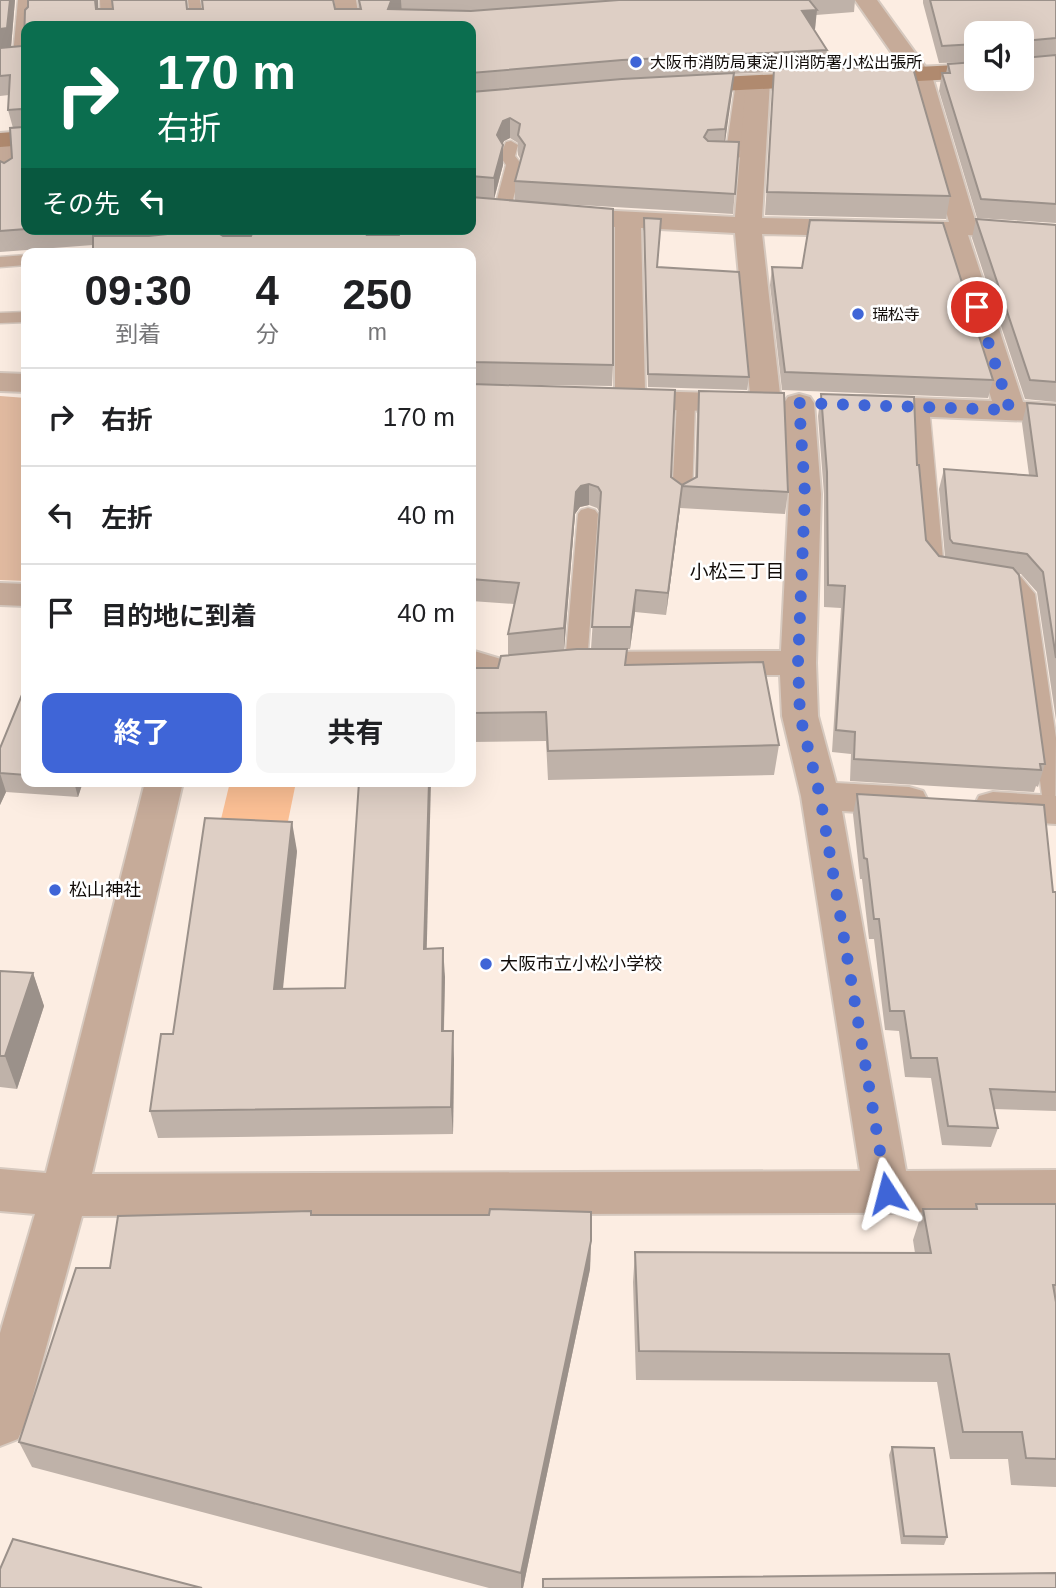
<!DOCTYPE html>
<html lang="ja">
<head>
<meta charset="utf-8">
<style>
	body { margin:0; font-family:Arial,"Noto Sans JP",sans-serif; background:#f6f6f6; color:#202124; height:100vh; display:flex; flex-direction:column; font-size:26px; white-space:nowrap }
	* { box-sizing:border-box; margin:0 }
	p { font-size:23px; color:#757577 }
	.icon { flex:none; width:38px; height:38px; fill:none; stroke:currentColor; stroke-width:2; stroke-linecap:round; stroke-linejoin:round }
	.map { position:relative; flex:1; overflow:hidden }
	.sheet { position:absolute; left:21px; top:248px; width:455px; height:539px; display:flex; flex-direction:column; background:#fff; border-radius:14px; box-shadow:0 7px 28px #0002 }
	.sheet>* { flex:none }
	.guide { position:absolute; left:21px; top:21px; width:455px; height:214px; border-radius:14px; box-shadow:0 7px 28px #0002; background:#0b6e4f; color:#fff; overflow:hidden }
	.fabs { position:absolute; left:964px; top:21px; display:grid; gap:14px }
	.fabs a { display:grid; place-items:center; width:70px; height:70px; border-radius:14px; background:#fff; box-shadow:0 7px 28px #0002; font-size:35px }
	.pin { position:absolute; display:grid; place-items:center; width:60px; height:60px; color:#fff; margin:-30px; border:4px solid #fff; border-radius:50%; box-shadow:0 2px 7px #0007 }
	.me { position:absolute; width:77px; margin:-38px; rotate:351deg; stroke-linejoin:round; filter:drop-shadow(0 0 5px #0008) }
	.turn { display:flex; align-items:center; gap:24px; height:147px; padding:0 21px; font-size:32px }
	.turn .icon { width:91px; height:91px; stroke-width:2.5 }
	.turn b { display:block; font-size:49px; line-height:60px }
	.then { display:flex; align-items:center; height:66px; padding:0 21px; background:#0003; gap:14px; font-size:26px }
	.eta { display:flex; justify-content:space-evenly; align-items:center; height:119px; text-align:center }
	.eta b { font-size:42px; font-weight:700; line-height:49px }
	.primary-button { display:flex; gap:14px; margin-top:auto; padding:14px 21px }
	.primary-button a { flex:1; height:80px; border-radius:14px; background:#3f65d7; color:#fff; font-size:28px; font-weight:700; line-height:80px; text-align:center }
	.primary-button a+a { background:#f6f6f6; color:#202124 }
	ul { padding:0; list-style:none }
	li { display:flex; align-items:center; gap:21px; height:98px; padding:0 21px; border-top:2px solid #e0e0e0 }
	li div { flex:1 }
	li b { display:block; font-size:26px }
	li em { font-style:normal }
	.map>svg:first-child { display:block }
	.green { fill:#e2bba1 }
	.water { fill:#fcc095 }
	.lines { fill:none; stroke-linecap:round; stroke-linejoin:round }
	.lane-casing { stroke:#d6c9bf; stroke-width:3 }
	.street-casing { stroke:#d6c9bf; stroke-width:4 }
	.secondary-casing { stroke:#d6c9bf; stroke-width:4 }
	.lane { fill:#c6ab99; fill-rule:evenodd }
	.street { fill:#c6ab99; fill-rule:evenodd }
	.secondary { fill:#b08a6f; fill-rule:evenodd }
	.wall { fill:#bfb2a9; fill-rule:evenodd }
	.shaded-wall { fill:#9b918a }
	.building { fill:#decfc5; stroke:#9b918a; stroke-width:2 }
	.route { stroke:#3f65d7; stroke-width:12; stroke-dasharray:0 21.6 }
	.poi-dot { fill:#3f65d7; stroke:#fff; stroke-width:2.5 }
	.labels { text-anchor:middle; stroke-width:5; stroke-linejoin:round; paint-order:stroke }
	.far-poi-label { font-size:16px; fill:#110c09; stroke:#fff; text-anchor:start }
	.poi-label { font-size:18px; fill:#110c09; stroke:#fff; text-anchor:start }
	.neighbourhood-label { font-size:19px; fill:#110c09; stroke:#fff }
</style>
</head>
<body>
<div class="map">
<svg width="1056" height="1588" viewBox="0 0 1056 1588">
	<rect width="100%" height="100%" fill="#fcede2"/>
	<polygon class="green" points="0,396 26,398 26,581 0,580"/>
	<polygon class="water" points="230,782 296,782 282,851 214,848"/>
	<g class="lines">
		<defs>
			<g id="lane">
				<polygon points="18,0 30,0 29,26 26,26 26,57 20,60 13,56"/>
				<polygon points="100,0 112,0 114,26 101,26"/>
				<polygon points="188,0 200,0 204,26 191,26"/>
				<polygon points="743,78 750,82 740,157 733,161 712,159 710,156 712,153 726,152 736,82"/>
				<polygon points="4,136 11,140 15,176 7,181 0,177 0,137"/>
				<polygon points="511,141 518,145 515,156 522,165 510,211 502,216 494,211 506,165 500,156 506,142"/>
				<polygon points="26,255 26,265 0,267 0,257"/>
				<polygon points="26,312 26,322 0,323 0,313"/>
				<polygon points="686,396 695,401 692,499 682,505 672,499 677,401"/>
				<path d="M920 401 929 406 943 559 955 571 952 576C940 579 930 572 923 561L911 406Z"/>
				<polygon points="588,508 595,510 598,514 587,664 583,669 576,671 569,669 565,664 578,514 581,510"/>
				<polygon points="993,573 1021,577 1035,594 1056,738 1055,818 1047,816 1044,810 1015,596 1008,588 986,584 983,579 986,574"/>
			</g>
			<g id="street">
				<polygon points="334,0 356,0 360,26 338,26"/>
				<path d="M855 0H877L932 76 975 220 1056 226V242L968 235 1023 402 1056 404V422L861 414 850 411 846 405 850 399 861 396 992 401 942 238 762 234 781 403 777 409 752 412 630 409 612 405 608 399 615 392V227L471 215V199L556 208 735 217 746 81 750 76H766L770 81 762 218 949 222 908 76ZM641 228 735 233 750 394 645 391Z"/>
				<polygon points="237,229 263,229 254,254 226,254"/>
				<polygon points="380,229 406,229 399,254 371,254"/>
				<polygon points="0,373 26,374 26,392 0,391"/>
				<polygon points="799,394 810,397 814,403 821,494 816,663 818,716 836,783 909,787 923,791 928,801 923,811 909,815 842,811 906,1171 1056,1170 1056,1212 82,1216 26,1421 18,1439 0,1446 0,1333 35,1214 0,1211 0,1169 46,1173 145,782 183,782 92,1174 860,1171 801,796 782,716 780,675 576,676 501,683 471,674 471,650 501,659 576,652 781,651 789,494 784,403 788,397"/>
				<polygon points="0,583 26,584 26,606 0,605"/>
				<polygon points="993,792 1056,796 1056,824 993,820 979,816 974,806 979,796"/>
			</g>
			<g id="secondary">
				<polygon points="976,64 976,78 682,93 674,91 670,86 674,81 682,79"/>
				<polygon points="26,131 26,145 0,147 0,133"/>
			</g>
		</defs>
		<use href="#lane" class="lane-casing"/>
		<use href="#street" class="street-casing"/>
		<use href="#secondary" class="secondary-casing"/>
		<use href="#lane" class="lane"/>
		<use href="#street" class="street"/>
		<use href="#secondary" class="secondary"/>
	</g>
	<g class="wall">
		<path d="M0 0H15L11 47 22 46 24 44 28 0H98V9H113L112 0H186L187 9H359L358 0H855L854 12 816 15 815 29H813L827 50 825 66 950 196 946 219 765 215 774 72 733 74 725 142H739L733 214 529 202 613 365 612 386 471 384V254L93 245 0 252V161L4 163 12 158 13 128 8 110 9 95 0 96ZM26 26H471V197L494 199 503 165 502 144 504 141 510 138 518 143V155L521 160 515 181V201L399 235H376L378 229H254L251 236H223L232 234 235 229H26Z"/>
		<polygon points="923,0 1056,0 1056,223 977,218 939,91 942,73 946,73 948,64 1022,79 976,33 976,62 939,63 923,3"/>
		<polygon points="644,218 658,267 749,377 747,390 648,387 644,231"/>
		<polygon points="976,219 1056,225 1056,402 1025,399 972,238"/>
		<polygon points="772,267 993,380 988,398 782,390 770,285"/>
		<path d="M471 384 671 477 682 485 695 478 697 412 699 391 788 492 785 514 680 508 666 615 635 612 630 649H627L626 665 779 745 774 775 548 780 546 741 471 742V668H498L508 655V634L514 604 471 601ZM589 505 597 508 600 513 591 649 564 650 575 514 580 507Z"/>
		<polygon points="821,394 917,465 926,540 939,556 945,557 939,489 944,469 1029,475 1022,423 1027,403 1056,405 1056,720 1037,592 1021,574 1018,574 1045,764 1038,787 1036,786 1034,792 850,781 851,754 832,752 841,608 824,607 824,494 818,416"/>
		<polygon points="26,685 26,782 83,782 78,797 6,792 0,805 0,748"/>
		<polygon points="857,794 1053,892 1056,892 1056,1111 994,1109 998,1128 991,1147 942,1145 931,1078 905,1077 899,1031 885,1030 874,939 869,939 862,879 860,879 853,814"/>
		<polygon points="297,851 282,989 345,988 427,949 445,977 444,1031 454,1059 453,1134 158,1138 150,1111 173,1034"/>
		<polygon points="0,971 33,973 44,1006 17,1089 0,1087"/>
		<polygon points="976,1204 1056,1204 1056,1487 1011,1485 1008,1459 950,1459 937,1382 636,1380 633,1282 635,1252 915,1253 913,1240 923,1209 974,1209"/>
		<polygon points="312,1215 591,1241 590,1269 523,1588 489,1588 32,1467 19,1442"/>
		<polygon points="892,1447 947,1537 944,1545 901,1544 889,1455"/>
	</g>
	<g class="shaded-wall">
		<polygon points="10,0 15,0 11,48 0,49 0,29"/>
		<polygon points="95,0 98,0 99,26 96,9"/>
		<polygon points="393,0 401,0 402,16 388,9 391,1"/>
		<polygon points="817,10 815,29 800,30 802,11"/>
		<polygon points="734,73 732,93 724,149 725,129"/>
		<polygon points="510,118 510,138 504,141 498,155 497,135 503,121"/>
		<polygon points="503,145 503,165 494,199 494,178"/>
		<polygon points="369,229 378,229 369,254 367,235"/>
		<polygon points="589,484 589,505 580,507 575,514 564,651 564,628 576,492 581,486"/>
		<polygon points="682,486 680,508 666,615 668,593"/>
		<polygon points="636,590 635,612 630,649 631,627"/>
		<polygon points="0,773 6,792 0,805"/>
		<polygon points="74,782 83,782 78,797"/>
		<polygon points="429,782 431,782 426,977 424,949"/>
		<polygon points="292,822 297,851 280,1018 274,989"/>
		<polygon points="443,948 445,977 443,1059 442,1031"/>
		<polygon points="33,973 44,1006 17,1089 5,1056"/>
		<polygon points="453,1031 454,1059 453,1134 451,1107"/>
		<polygon points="591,1241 590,1269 523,1588 521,1588 521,1573"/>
	</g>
	<g class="building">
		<polygon points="0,0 10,0 7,28 0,29"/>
		<polygon points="28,0 95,0 96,9 113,9 112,0 186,0 187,9 203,9 202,0 333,0 335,9 361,9 359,0 393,0 391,1 388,9 471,11 619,0 809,0 817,10 802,11 827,50 622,60 471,73 471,26 26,26 26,229 0,231 0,161 4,163 12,158 10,128 23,127 24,111 21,109 8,110 10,75 0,76 0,48 22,46 24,44 25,10 28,7"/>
		<polygon points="930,0 1056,0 1056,38 1024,41 1024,58 1056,55 1056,204 981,199 942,73 950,73 948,64 976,62 976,79 1022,79 1022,33 976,33 976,44 942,46"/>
		<polygon points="839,66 840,68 913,68 950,196 767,192 774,69"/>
		<polygon points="734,73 725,129 708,130 704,137 708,141 739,142 735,194 515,181 525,145 518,135 520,124 510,118 503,121 497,135 503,145 494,178 471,176 471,92 622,79"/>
		<polygon points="471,197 613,209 613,365 471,362 471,254 93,254 93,236 149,236 214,229 222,229 220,234 223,236 251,236 254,229 369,229 367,235 399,235 401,229 471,229"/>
		<polygon points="644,218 661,219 657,267 739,272 749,377 648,374"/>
		<polygon points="976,219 1056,225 1056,382 1030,380"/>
		<polygon points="810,220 943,223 993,380 785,372 772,267 802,268"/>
		<polygon points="471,384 675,390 671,477 682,485 697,477 699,391 784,393 788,492 682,486 668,593 636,590 631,627 592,627 601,492 598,487 589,484 581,486 576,492 564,628 508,634 519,583 471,579"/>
		<polygon points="821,394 914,397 917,465 919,465 926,540 939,556 1013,568 1019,575 1045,764 1040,764 1041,770 854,759 855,732 836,730 845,586 828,585 827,472"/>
		<polygon points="1027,403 1056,405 1056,658 1043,572 1027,554 953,543 950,539 944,469 1037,476"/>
		<polygon points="577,649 627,649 625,665 763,662 779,745 548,751 546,712 471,713 471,668 498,668 501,656"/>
		<polygon points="26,685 26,775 0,773 0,748"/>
		<polygon points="359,782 429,782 424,949 443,948 442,1031 453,1031 451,1107 150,1111 161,1034 173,1034 205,818 292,822 274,989 345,988"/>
		<polygon points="857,794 1044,805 1053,892 1056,892 1056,1092 990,1089 998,1128 948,1126 937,1058 911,1058 904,1011 890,1011 879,919 874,919 867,859 864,858"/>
		<polygon points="0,971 33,973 5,1056 0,1056"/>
		<polygon points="976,1204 1056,1204 1056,1285 1053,1285 1056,1302 1056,1459 1026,1458 1022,1432 963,1432 949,1354 639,1351 635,1252 931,1253 923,1209 977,1209"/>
		<polygon points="490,1209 591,1212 591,1241 521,1573 19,1442 76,1268 110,1268 118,1216 311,1211 311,1215 489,1215"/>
		<polygon points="892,1447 934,1448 947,1537 904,1536"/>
		<polygon points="13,1539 202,1588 0,1588 0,1569"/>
		<polygon points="1056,1573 1056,1588 543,1588 543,1579"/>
	</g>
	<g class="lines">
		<polyline class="route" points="887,1193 820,796 800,716 798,663 805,494 799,403 1010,410 977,307"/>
	</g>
	<g class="poi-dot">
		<circle cx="636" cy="62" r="7"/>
		<circle cx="858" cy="314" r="7"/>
		<circle cx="55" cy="890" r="7"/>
		<circle cx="486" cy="964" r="7"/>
	</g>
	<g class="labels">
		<g class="far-poi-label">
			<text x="650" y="68">大阪市消防局東淀川消防署小松出張所</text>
			<text x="872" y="320">瑞松寺</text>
		</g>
		<g class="poi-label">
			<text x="69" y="896">松山神社</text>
			<text x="500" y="970">大阪市立小松小学校</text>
		</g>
		<g class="neighbourhood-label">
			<text x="737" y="578">小松三丁目</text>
		</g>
	</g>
</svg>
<div class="fabs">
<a><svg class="icon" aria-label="sound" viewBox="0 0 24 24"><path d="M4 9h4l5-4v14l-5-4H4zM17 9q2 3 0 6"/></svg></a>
</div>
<div class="pin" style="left:977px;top:307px;background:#d93025"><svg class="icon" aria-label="arrive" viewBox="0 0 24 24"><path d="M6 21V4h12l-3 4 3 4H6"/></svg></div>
<svg class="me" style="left:887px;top:1193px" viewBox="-20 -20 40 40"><path d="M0-17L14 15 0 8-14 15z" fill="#3f65d7" stroke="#fff" stroke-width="4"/></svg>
<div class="guide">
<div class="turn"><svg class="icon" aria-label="right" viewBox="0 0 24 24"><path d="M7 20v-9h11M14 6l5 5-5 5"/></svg><div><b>170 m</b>右折</div></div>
<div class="then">その先<svg class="icon" aria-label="left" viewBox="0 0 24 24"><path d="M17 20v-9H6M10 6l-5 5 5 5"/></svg></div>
</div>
<section class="sheet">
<div class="eta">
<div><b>09:30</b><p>到着</p></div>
<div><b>4</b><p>分</p></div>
<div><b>250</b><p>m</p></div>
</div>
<ul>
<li><svg class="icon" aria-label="right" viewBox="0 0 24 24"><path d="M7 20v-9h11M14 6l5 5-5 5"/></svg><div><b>右折</b></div><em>170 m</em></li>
<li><svg class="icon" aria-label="left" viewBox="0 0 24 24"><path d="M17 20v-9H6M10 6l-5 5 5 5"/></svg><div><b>左折</b></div><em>40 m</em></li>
<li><svg class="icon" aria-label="arrive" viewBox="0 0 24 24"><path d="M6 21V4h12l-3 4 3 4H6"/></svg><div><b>目的地に到着</b></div><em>40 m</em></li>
</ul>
<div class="primary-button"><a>終了</a><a>共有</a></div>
</section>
</div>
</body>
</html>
